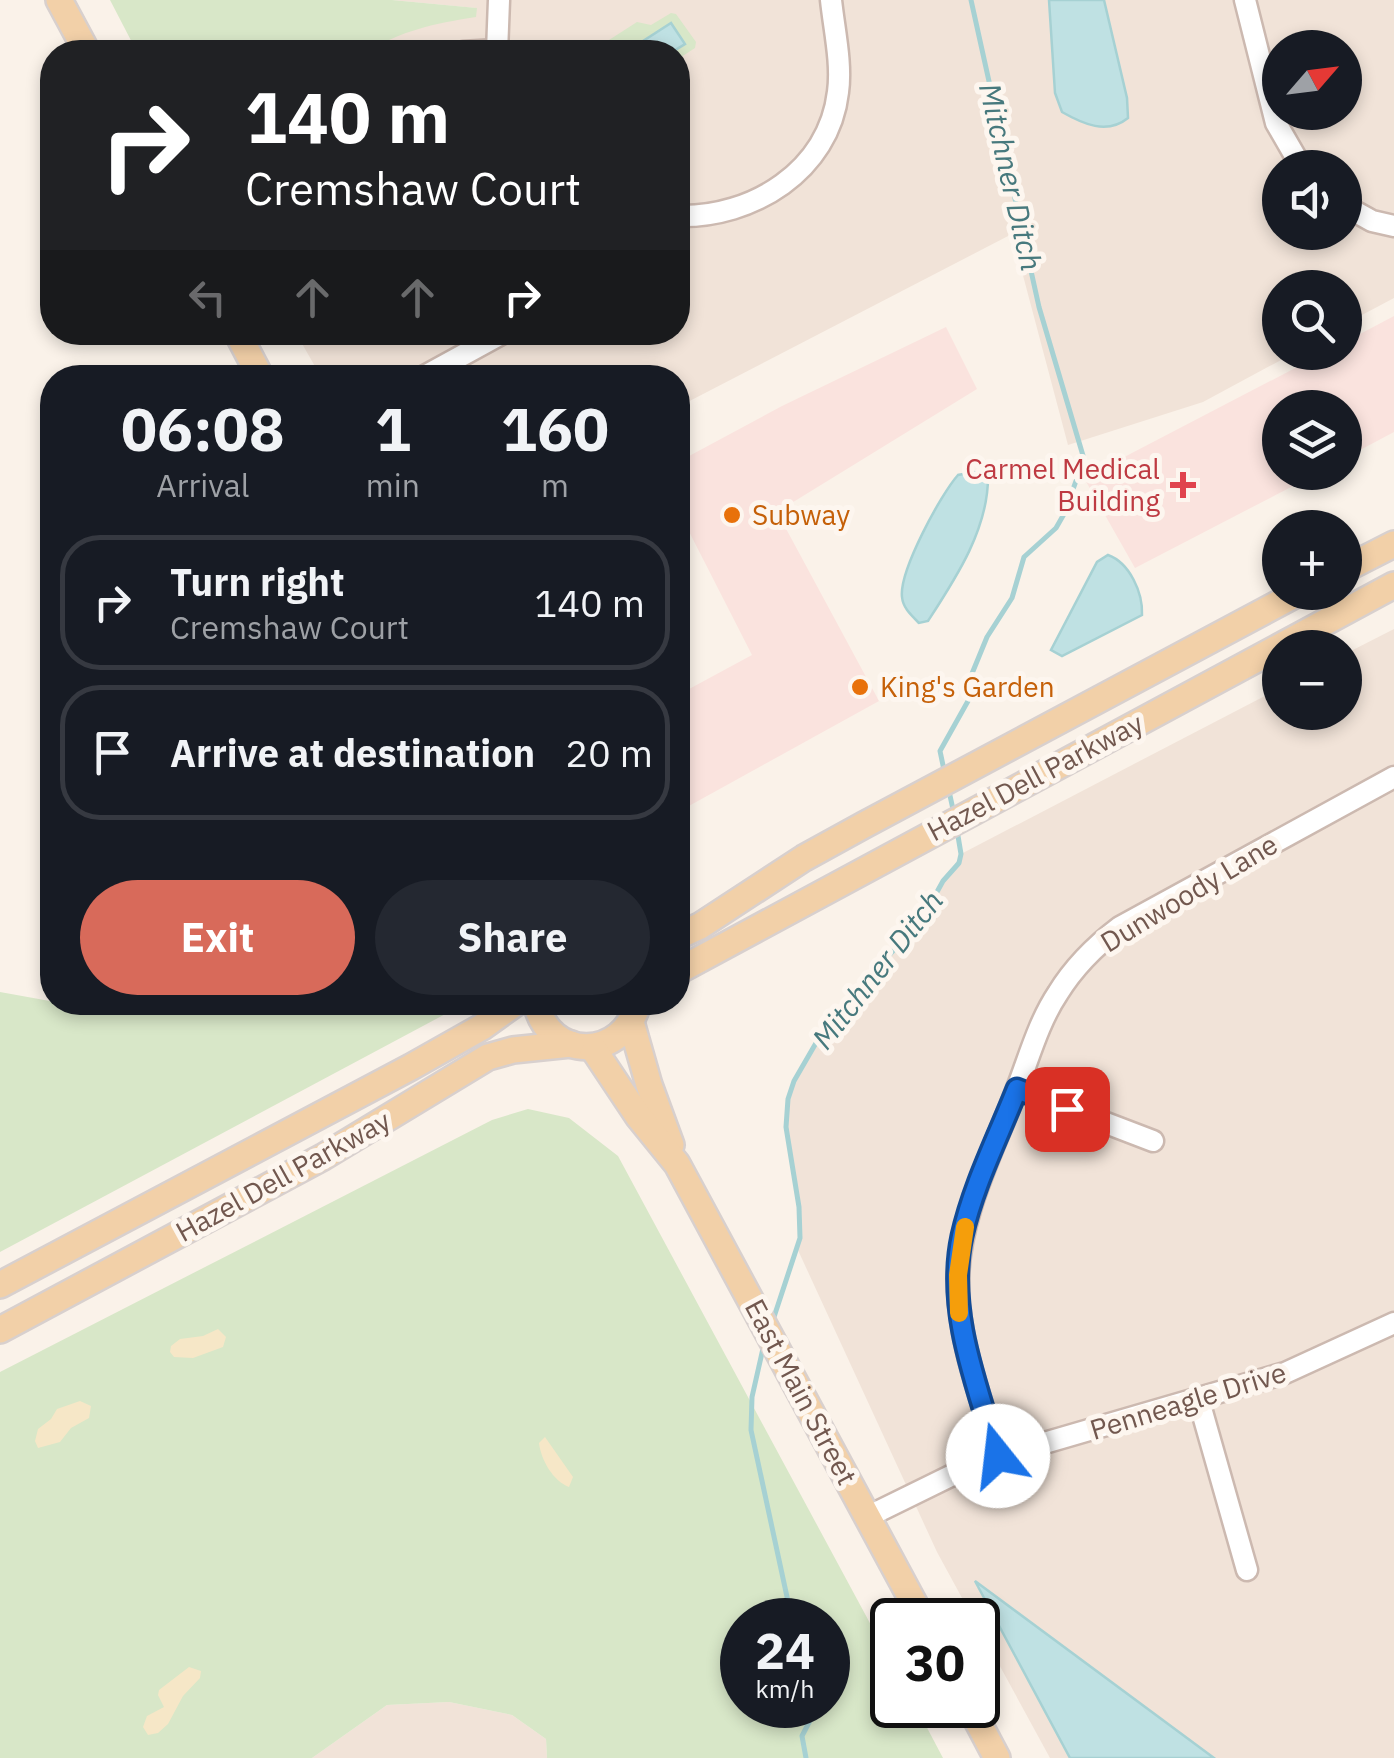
<!DOCTYPE html>
<html lang="en">
<head>
<meta charset="utf-8">
<style>
	body { margin:0; font-family:"IBM Plex Sans",sans-serif; background:#242831; color:#f1f3f6; height:100vh; display:flex; flex-direction:column; font-size:38px; white-space:nowrap }
	* { box-sizing:border-box; margin:0 }
	p { font-size:32px; color:#9ea1a6 }
	.icon { flex:none; width:55px; height:55px; fill:none; stroke:currentColor; stroke-width:2; stroke-linecap:round; stroke-linejoin:round }
	.map { position:relative; flex:1; overflow:hidden }
	.sheet { position:absolute; left:40px; top:365px; width:650px; height:650px; display:flex; flex-direction:column; background:#171b24; border-radius:40px; box-shadow:0 5px 15px #0003 }
	.sheet>* { flex:none }
	.top-card { position:absolute; left:40px; top:40px; width:650px; height:305px; border-radius:40px; box-shadow:0 5px 15px #0003; background:#202124; color:#fff; overflow:hidden }
	.needle { width:65px; rotate:62deg }
	.tools { position:absolute; left:1262px; top:30px; display:grid; gap:20px }
	.tools a { display:grid; place-items:center; width:100px; height:100px; border-radius:50%; background:#171b24; box-shadow:0 5px 15px #0003; font-size:50px }
	.speed { position:absolute; left:720px; top:1598px; display:flex; gap:20px; font-size:50px; font-weight:700; text-align:center }
	.speed>* { display:grid; place-content:center; width:130px; height:130px; border-radius:50%; background:#171b24; box-shadow:0 5px 15px #0003; line-height:1 }
	.speed small { font-size:25px; font-weight:400 }
	.speed .limit { border:5px solid #111; border-radius:15px; background:#fff; color:#111 }
	.pin { position:absolute; display:grid; place-items:center; width:85px; height:85px; color:#fff; margin:-42px; border-radius:20px; box-shadow:0 5px 15px #0006 }
	.me { position:absolute; width:110px; margin:-55px; rotate:344deg; stroke-linejoin:round; filter:drop-shadow(0 0 8px #0008) }
	.turn { display:flex; align-items:center; gap:35px; height:210px; padding:0 40px; font-size:45px }
	.turn .icon { width:130px; height:130px; stroke-width:2.5 }
	.turn b { display:block; font-size:70px; line-height:85px }
	.lanes { display:flex; align-items:center; height:95px; padding:0 40px; background:#0003; justify-content:center; gap:50px; direction:ltr }
	.lanes .off { opacity:.35 }
	.eta { display:flex; justify-content:space-evenly; align-items:center; height:170px; text-align:center }
	.eta b { font-size:60px; font-weight:800; line-height:70px }
	.primary-button { display:flex; gap:20px; margin-top:auto; padding:20px 40px }
	.primary-button a { flex:1; height:115px; border-radius:60px; background:#d86a5a; color:#fff; font-size:40px; font-weight:800; line-height:115px; text-align:center }
	.primary-button a+a { background:#242831; color:#f1f3f6 }
	ul { padding:0; list-style:none }
	li { display:flex; align-items:center; gap:30px; height:135px; margin:0 20px 15px; padding:0 20px; border:5px solid #363941; border-radius:40px }
	li div { flex:1 }
	li b { display:block; font-size:38px }
	li em { font-style:normal }
	.map>svg:first-child { display:block }
	.residential { fill:#f1e3d8; fill-rule:evenodd }
	.commercial { fill:#fae3de }
	.green { fill:#d8e7c8; fill-rule:evenodd }
	.sand { fill:#f6e7c7 }
	.water { fill:#bfe1e3; stroke:#a6d1d3; stroke-width:2.5 }
	.lines { fill:none; stroke-linecap:round; stroke-linejoin:round }
	.stream { stroke:#a6d1d3; stroke-width:5 }
	.minor-casing { stroke:#ccb9b0; stroke-width:25 }
	.major-casing { stroke:#d8d0ce; stroke-width:30 }
	.minor { stroke:#fff; stroke-width:20 }
	.major { stroke:#f2d0a8; stroke-width:25 }
	.route-casing { stroke:#114b97; stroke-width:25 }
	.route { stroke:#1a73e8; stroke-width:18 }
	.slow { stroke:#f59e0b; stroke-width:18 }
	.health-dot { fill:#e0444e; stroke:#fdf6ef; stroke-width:4 }
	.food-dot { fill:#e8710a; stroke:#fdf6ef; stroke-width:4 }
	.labels { text-anchor:middle; stroke-width:10; stroke-linejoin:round; paint-order:stroke }
	.health-label { font-size:28px; fill:#be3a42; stroke:#fdf6ef; text-anchor:end }
	.food-label { font-size:28px; fill:#c56008; stroke:#fdf6ef; text-anchor:start }
	.street-label { font-size:28px; fill:#72584f; stroke:#fdf6ef }
	.water-label { font-size:30px; font-style:italic; fill:#47797d; stroke:#fdf6ef }
</style>
</head>
<body>
<div class="map">
<svg width="1394" height="1758" viewBox="0 0 1394 1758">
	<rect width="100%" height="100%" fill="#faf2e9"/>
	<g class="residential">
		<path d="M392 0H1394V298L1345 324V288H1280V352L1294 353 1203 402 1068 445 1012 234 678 407V378L321 377 296 333 678 332V52H366L398 34 476 8ZM1280 48H1345V112H1280ZM1280 168H1345V232H1280Z"/>
		<polygon points="1394,629 1394,1758 1050,1758 978,1626 978,1620 974,1620 937,1552 797,1248 800,1222 786,1127 788,1099 794,1081 816,1043 861,985 921,921 961,854 1280,688 1280,712 1345,712 1345,654"/>
		<polygon points="449,1702 512,1715 546,1739 547,1758 312,1758 387,1705"/>
	</g>
	<g class="commercial">
		<polygon points="1394,316 1394,432 1345,458 1345,408 1280,408 1280,472 1318,473 1135,568 1084,478 1324,353 1345,352 1345,342"/>
		<polygon points="946,327 977,389 777,512 879,701 678,812 678,695 752,655 678,510 678,462 782,406"/>
	</g>
	<g class="green">
		<path d="M110 0H392L477 8 476 17C432 24 404 30 366 52H137Z"/>
		<polygon points="671,13 676,14 696,42 695,48 678,59 678,52 597,52 595,49 637,22 651,25"/>
		<polygon points="0,992 83,1007 93,1002 466,1003 0,1252"/>
		<path d="M528 1109 569 1118 618 1156 892 1664V1705H915L943 1758H547L546 1739 512 1715 449 1702 387 1705 312 1758H0V1372L492 1120ZM742 1620H828V1705H742Z"/>
	</g>
	<g class="sand">
		<polygon points="218,1329 226,1337 223,1347 193,1358 174,1357 170,1352 171,1346 180,1339 203,1336"/>
		<polygon points="80,1401 91,1406 89,1418 71,1428 60,1442 38,1448 35,1441 38,1429 51,1419 57,1409"/>
		<path d="M545 1437 573 1477 569 1487C553 1481 541 1460 539 1443Z"/>
		<polygon points="189,1667 201,1671 200,1678 183,1696 168,1724 158,1733 148,1735 143,1727 147,1716 164,1707 158,1695 159,1690"/>
	</g>
	<g class="water">
		<path d="M1049 0H1104L1127 98 1128 118C1107 135 1083 124 1062 112L1055 93Z"/>
		<polygon points="671,23 685,44 672,52 626,52"/>
		<path d="M974 472 988 475C989 528 956 578 928 621L919 623C911 615 903 608 902 597 899 571 941 494 958 475Z"/>
		<path d="M1108 555C1130 563 1143 593 1142 615L1062 656 1051 650 1097 562Z"/>
		<polygon points="975,1581 1214,1758 1070,1758"/>
	</g>
	<g class="lines">
		<g class="stream">
			<polyline points="944,770 940,751 968,701 971,676 987,637 1012,598 1024,557 1056,528 1064,514 1084,459 1039,307 971,0"/>
			<polyline points="949,791 954,814"/>
			<polyline points="773,1320 800,1238 799,1207 786,1127 788,1099 794,1081 816,1043 861,985 921,921 943,881 959,863 961,854 957,830"/>
			<polyline points="764,1344 752,1397 751,1430 792,1620"/>
			<polyline points="806,1758 802,1736 818,1705"/>
		</g>
		<defs>
			<g id="minor">
				<polyline points="1245,0 1276,123 1302,168"/>
				<polyline points="463,52 496,50"/>
				<polyline points="497,52 499,0"/>
				<polyline points="1345,206 1372,221 1394,226"/>
				<path d="M678 216C752 218 829 171 838 92 842 63 834 29 831 0"/>
				<polyline points="421,378 505,332"/>
				<polyline points="1017,1089 1153,1141"/>
				<polyline points="1199,1401 1247,1570"/>
				<path d="M998 1456C982 1401 959 1344 958 1287 957 1218 992 1154 1016 1091 1029 1058 1038 1023 1058 993 1074 967 1095 946 1120 927L1394 777"/>
				<polyline points="867,1517 979,1462 1285,1373 1394,1323"/>
			</g>
			<g id="major">
				<polyline points="59,0 87,52"/>
				<polyline points="237,332 261,378"/>
				<polyline points="1345,569 1394,544"/>
				<polyline points="678,936 700,926 804,858 864,825 1300,592"/>
				<polyline points="678,971 1394,585"/>
				<path d="M536 1002C548 1062 625 1061 638 1002"/>
				<polyline points="631,1022 649,1085 671,1145"/>
				<polyline points="592,1047 638,1116 677,1164 923,1620"/>
				<polyline points="0,1285 411,1067 482,1027 517,1002"/>
				<polyline points="0,1330 323,1157 488,1057 513,1050 571,1044"/>
				<polyline points="969,1705 997,1758"/>
			</g>
		</defs>
		<use href="#minor" class="minor-casing"/>
		<use href="#major" class="major-casing"/>
		<use href="#minor" class="minor"/>
		<use href="#major" class="major"/>
	</g>
	<g class="lines">
		<defs>
			<path id="route" d="M998 1456C977 1386 946 1310 962 1236 973 1186 998 1137 1017 1089L1067 1109"/>
		</defs>
		<use href="#route" class="route-casing"/>
		<use href="#route" class="route"/>
		<polyline class="slow" points="959,1313 958,1275 965,1227"/>
	</g>
	<path class="health-dot" d="M1178 470h10v10h10v10h-10v10h-10v-10h-10v-10h10z"/>
	<g class="food-dot">
		<circle cx="732" cy="515" r="10"/>
		<circle cx="860" cy="687" r="10"/>
	</g>
	<g class="labels">
		<g class="health-label">
			<text x="1160" y="479">Carmel Medical<tspan x="1160" dy="32">Building</tspan></text>
		</g>
		<g class="food-label">
			<text x="752" y="525">Subway</text>
			<text x="880" y="697">King's Garden</text>
		</g>
		<g class="street-label">
			<text transform="translate(1035 777) rotate(-28)" y="10">Hazel Dell Parkway</text>
			<text transform="translate(1189 893) rotate(-31)" y="10">Dunwoody Lane</text>
			<text transform="translate(283 1176) rotate(-29)" y="10">Hazel Dell Parkway</text>
			<text transform="translate(801 1392) rotate(62)" y="10">East Main Street</text>
			<text transform="translate(1188 1401) rotate(-17)" y="10">Penneagle Drive</text>
		</g>
		<g class="water-label">
			<text transform="translate(1010 177) rotate(77)" y="10">Mitchner Ditch</text>
			<text transform="translate(878 970) rotate(-52)" y="10">Mitchner Ditch</text>
		</g>
	</g>
</svg>
<div class="tools">
<a><svg class="needle" viewBox="-14 -14 28 28"><path d="M0-13l5 13h-10z" fill="#e53935"/><path d="M0 13l5-13h-10z" fill="#9ea1a6"/></svg></a>
<a><svg class="icon" aria-label="sound" viewBox="0 0 24 24"><path d="M4 9h4l5-4v14l-5-4H4zM17 9q2 3 0 6"/></svg></a>
<a><svg class="icon" aria-label="search" viewBox="0 0 24 24"><circle cx="10" cy="10" r="6"/><path d="M15 15l6 6"/></svg></a>
<a><svg class="icon" aria-label="layers" viewBox="0 0 24 24"><path d="M12 4l9 5-9 5-9-5zM3 14l9 5 9-5"/></svg></a>
<a>+</a>
<a>−</a>
</div>
<div class="speed"><div>24<small>km/h</small></div><div class="limit">30</div></div>
<div class="pin" style="left:1067px;top:1109px;background:#d93025"><svg class="icon" aria-label="arrive" viewBox="0 0 24 24"><path d="M6 21V4h12l-3 4 3 4H6"/></svg></div>
<svg class="me" style="left:998px;top:1456px" viewBox="-20 -20 40 40"><circle r="19" fill="#fff"/><path d="M0-13L10 11 0 6-10 11z" fill="#1a73e8"/></svg>
<div class="top-card">
<div class="turn"><svg class="icon" aria-label="right" viewBox="0 0 24 24"><path d="M7 20v-9h11M14 6l5 5-5 5"/></svg><div><b>140 m</b>Cremshaw Court</div></div>
<div class="lanes"><svg class="icon off" aria-label="left" viewBox="0 0 24 24"><path d="M17 20v-9H6M10 6l-5 5 5 5"/></svg><svg class="icon off" aria-label="ahead" viewBox="0 0 24 24"><path d="M12 20V5M6 11l6-6 6 6"/></svg><svg class="icon off" aria-label="ahead" viewBox="0 0 24 24"><path d="M12 20V5M6 11l6-6 6 6"/></svg><svg class="icon" aria-label="right" viewBox="0 0 24 24"><path d="M7 20v-9h11M14 6l5 5-5 5"/></svg></div>
</div>
<section class="sheet">
<div class="eta">
<div><b>06:08</b><p>Arrival</p></div>
<div><b>1</b><p>min</p></div>
<div><b>160</b><p>m</p></div>
</div>
<ul>
<li><svg class="icon" aria-label="right" viewBox="0 0 24 24"><path d="M7 20v-9h11M14 6l5 5-5 5"/></svg><div><b>Turn right</b><p>Cremshaw Court</p></div><em>140 m</em></li>
<li><svg class="icon" aria-label="arrive" viewBox="0 0 24 24"><path d="M6 21V4h12l-3 4 3 4H6"/></svg><div><b>Arrive at destination</b></div><em>20 m</em></li>
</ul>
<div class="primary-button"><a>Exit</a><a>Share</a></div>
</section>
</div>
</body>
</html>
